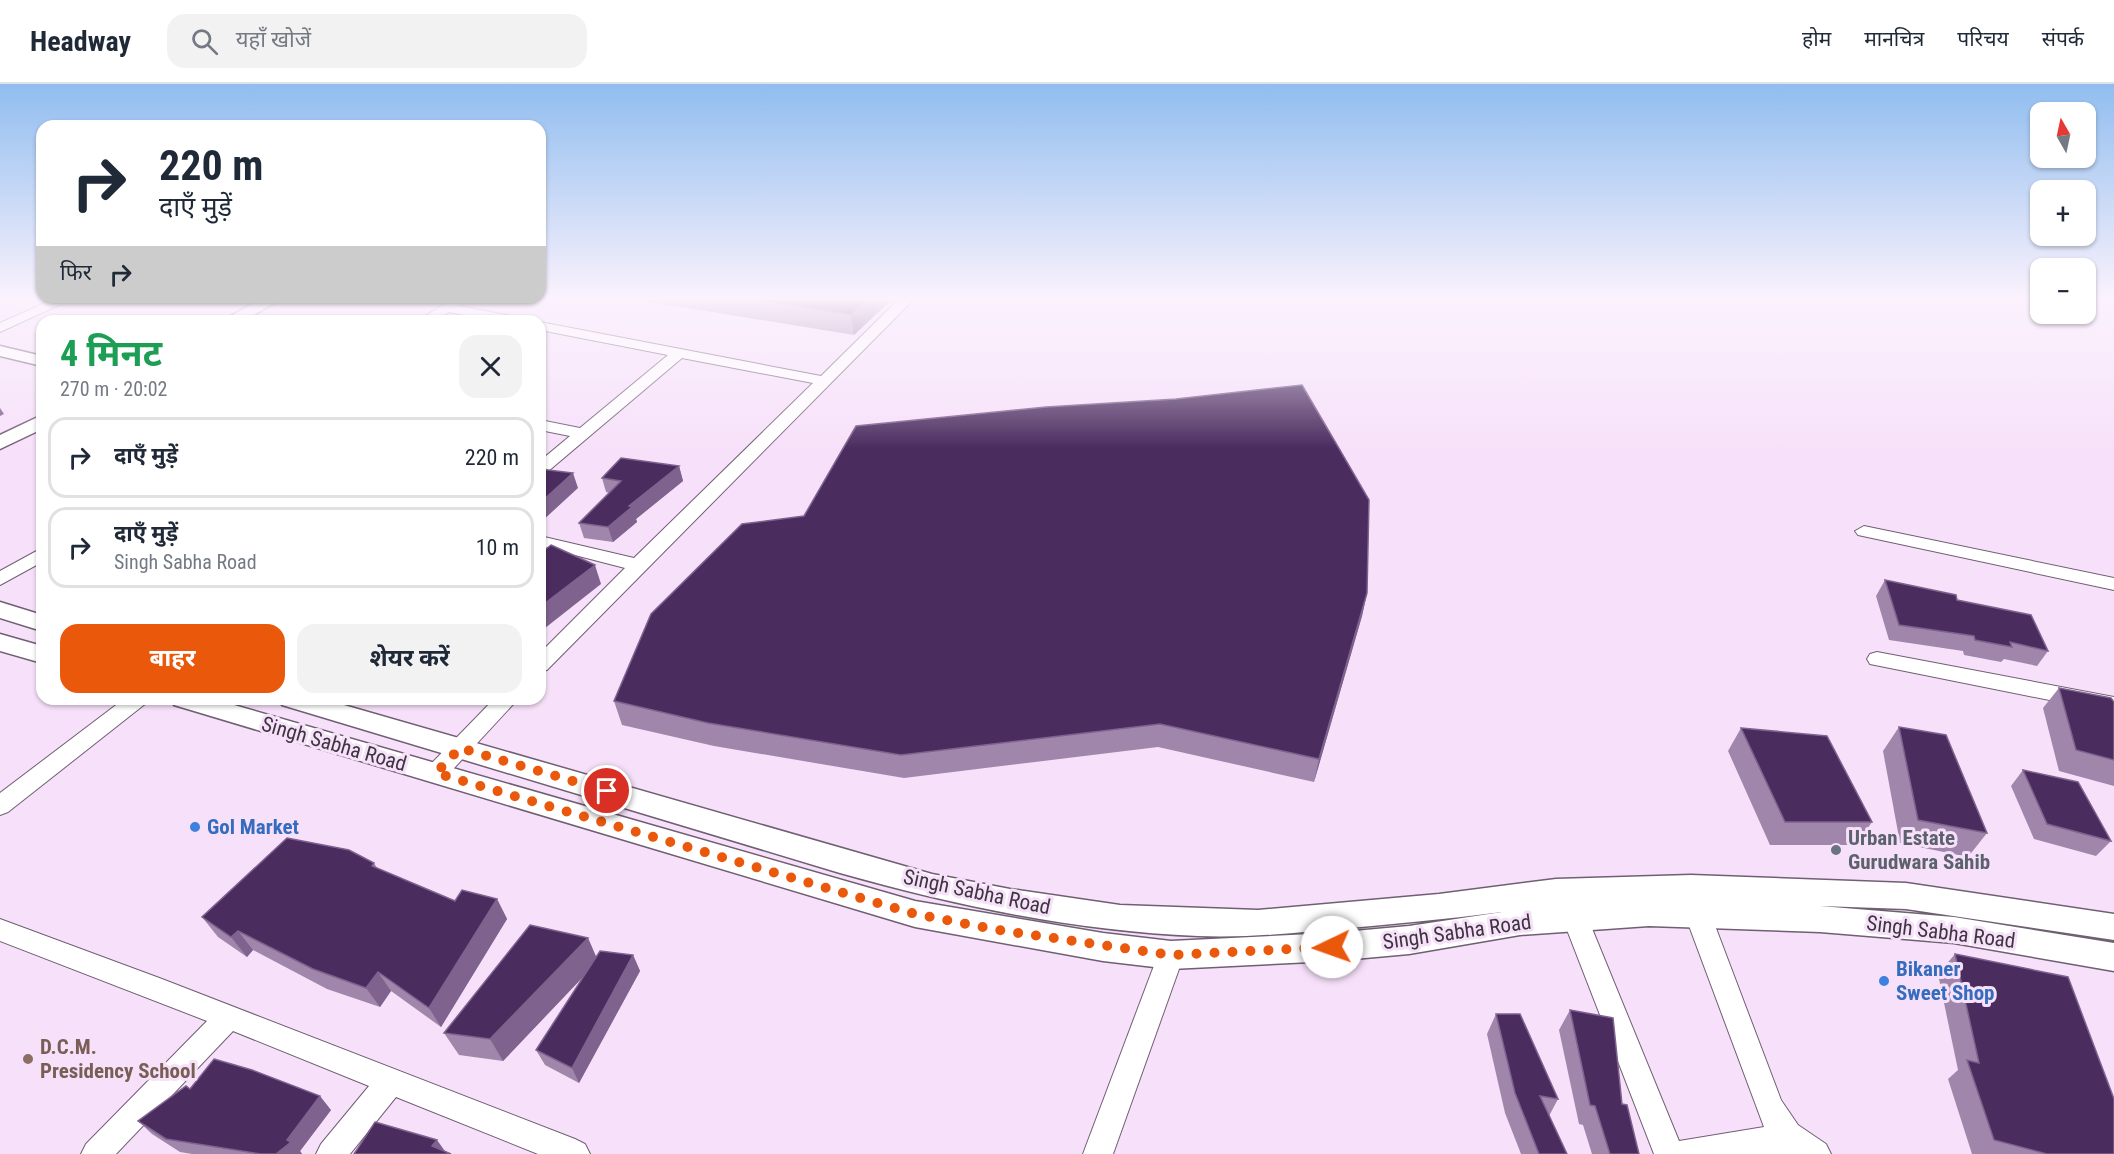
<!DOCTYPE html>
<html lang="hi">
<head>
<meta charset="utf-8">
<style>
	body { margin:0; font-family:"Roboto Condensed","Noto Sans Devanagari",sans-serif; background:#f2f2f3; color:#1f2937; height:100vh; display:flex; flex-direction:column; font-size:22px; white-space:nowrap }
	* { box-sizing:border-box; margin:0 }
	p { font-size:20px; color:#747a83 }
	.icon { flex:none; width:33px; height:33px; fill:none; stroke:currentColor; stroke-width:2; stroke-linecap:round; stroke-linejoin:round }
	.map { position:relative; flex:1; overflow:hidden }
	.panel { position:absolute; left:36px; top:231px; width:510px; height:390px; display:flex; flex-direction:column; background:#fff; border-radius:18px; box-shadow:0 2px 4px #0004 }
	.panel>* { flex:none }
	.banner { position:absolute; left:36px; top:36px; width:510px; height:183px; border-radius:18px; box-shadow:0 2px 4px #0004; background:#fff; color:#1f2937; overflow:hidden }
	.needle { width:39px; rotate:351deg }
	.fabs { position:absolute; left:2030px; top:18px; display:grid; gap:12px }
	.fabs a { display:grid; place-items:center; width:66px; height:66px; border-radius:12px; background:#fff; box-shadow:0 2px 4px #0004; font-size:30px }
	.pin { position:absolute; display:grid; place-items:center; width:51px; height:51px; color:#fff; margin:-26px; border:3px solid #fff; border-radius:50%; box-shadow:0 2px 6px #0007 }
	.me { position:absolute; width:66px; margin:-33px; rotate:267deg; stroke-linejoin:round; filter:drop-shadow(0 0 4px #0008) }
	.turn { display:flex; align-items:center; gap:21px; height:126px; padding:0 24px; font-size:27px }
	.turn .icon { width:78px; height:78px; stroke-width:2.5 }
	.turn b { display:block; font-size:42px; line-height:51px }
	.then { display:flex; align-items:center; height:57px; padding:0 24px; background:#0003; gap:12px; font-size:22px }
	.round { display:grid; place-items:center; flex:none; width:63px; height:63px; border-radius:18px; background:#f2f2f3 }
	.overview { display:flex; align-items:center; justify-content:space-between; height:102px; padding:0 24px }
	h1 { font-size:36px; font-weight:700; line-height:45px; color:#1e9e55 }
	.primary-button { display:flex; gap:12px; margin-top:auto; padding:12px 24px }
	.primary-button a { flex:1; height:69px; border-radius:18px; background:#ea580c; color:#fff; font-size:24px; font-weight:700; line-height:69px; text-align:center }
	.primary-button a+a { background:#f2f2f3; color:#1f2937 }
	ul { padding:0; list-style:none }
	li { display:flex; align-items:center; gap:18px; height:81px; margin:0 12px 9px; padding:0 12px; border:3px solid #e0e1e3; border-radius:18px }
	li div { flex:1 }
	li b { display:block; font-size:22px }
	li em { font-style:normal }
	header { display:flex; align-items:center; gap:36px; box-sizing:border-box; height:84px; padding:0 30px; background:#fff; border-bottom:2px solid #e0e1e3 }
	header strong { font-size:28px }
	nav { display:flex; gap:33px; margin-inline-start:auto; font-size:21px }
	.search { width:420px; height:54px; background:#f2f2f3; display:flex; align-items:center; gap:15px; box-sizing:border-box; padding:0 21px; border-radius:18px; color:#747a83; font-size:22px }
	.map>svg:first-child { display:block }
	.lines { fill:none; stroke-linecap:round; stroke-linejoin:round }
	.minor-casing { stroke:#705e73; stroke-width:2 }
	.tertiary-casing { stroke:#705e73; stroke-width:3 }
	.minor { fill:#fff; fill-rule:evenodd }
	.tertiary { fill:#fff; fill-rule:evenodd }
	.wall { fill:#a186ac }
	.shaded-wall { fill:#7f628e }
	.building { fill:#4b2c5f; stroke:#7f628e; stroke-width:1.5 }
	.route { stroke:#ea580c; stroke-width:10; stroke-dasharray:0 18 }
	.shop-dot { fill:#3f7fe0; stroke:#f7e1fa; stroke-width:2 }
	.worship-dot { fill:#6b7280; stroke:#f7e1fa; stroke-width:2 }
	.education-dot { fill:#8d6e63; stroke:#f7e1fa; stroke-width:2 }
	.labels { text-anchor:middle; stroke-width:6; stroke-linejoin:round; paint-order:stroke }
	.near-street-label { font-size:21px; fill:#3e363f; stroke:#f7e1fa }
	.near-shop-label { font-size:21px; font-weight:bold; fill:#366cbe; stroke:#f7e1fa; text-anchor:start }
	.near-worship-label { font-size:21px; font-weight:bold; fill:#5b616d; stroke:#f7e1fa; text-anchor:start }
	.near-education-label { font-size:21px; font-weight:bold; fill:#785e54; stroke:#f7e1fa; text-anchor:start }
</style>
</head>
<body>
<header>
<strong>Headway</strong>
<div class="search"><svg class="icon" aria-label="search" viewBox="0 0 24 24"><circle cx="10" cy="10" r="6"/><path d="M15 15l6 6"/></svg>यहाँ खोजें</div>
<nav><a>होम</a><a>मानचित्र</a><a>परिचय</a><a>संपर्क</a></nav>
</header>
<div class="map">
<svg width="2114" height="1070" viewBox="0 0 2114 1070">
	<rect width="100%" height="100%" fill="#f7e1fa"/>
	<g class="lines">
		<defs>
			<g id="minor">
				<polygon points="56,214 74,214 0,248 0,239"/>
				<polygon points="453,214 463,214 465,217 459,222 516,233 523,237 494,237 449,228 435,237 418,237"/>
				<polygon points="900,214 915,214 547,586 540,588 540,569 625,484 540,462 540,452 634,474 813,299 682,274 546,389 540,390 540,377 570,352 540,346 540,336 580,344 668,271 540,246 540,238 821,292"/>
				<polygon points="1864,442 2114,494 2114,506 1858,451 1855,447"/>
				<polygon points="42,464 42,478 0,501 0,487"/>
				<polygon points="1877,568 2114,613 2114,629 1870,580 1867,575 1870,570"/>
				<polygon points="124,615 149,615 145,620 8,728 0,731 0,709"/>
				<polygon points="494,615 518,615 444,695 436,697 428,695 425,689 428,683"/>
				<polygon points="1698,820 1707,823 1711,831 1781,1016 1798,1041 1826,1060 1831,1070 1654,1070 1562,833 1566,825 1575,822 1584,825 1679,1057 1764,1043 1685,831 1689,823"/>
				<polygon points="0,835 162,895 575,1055 585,1060 590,1070 538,1070 396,1013 350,1070 316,1070 321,1060 369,1002 233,947 116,1070 81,1070 86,1060 207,937 0,857"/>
				<polygon points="1171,860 1180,863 1184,871 1113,1070 1083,1070 1158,871 1162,863"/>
			</g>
			<g id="tertiary">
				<polygon points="262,214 282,214 244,237 222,237"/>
				<polygon points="0,262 42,272 42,282 0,272"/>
				<polygon points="42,331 42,345 0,365 0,351"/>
				<polygon points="0,518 42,531 42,547 0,534"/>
				<polygon points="0,550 42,562 42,579 0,567"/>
				<path d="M170 615H213L915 817 1103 849 1171 857 1332 849 1409 842 1502 828C1448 835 1393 840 1339 845 1292 849 1245 854 1198 852 1076 847 957 822 840 789L282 621 278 615H323L932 790 1010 805 1120 821 1258 826 1439 810 1556 795 1691 791 1906 799 2114 830V856L1906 825 1677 817 1820 822 1954 833 2114 859V887L1954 859 1820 848 1649 842 1520 851 1409 870 1332 877 1171 885 1103 877 915 843 174 621Z"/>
			</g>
		</defs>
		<use href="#minor" class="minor-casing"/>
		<use href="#tertiary" class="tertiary-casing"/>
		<use href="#minor" class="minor"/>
		<use href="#tertiary" class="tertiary"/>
	</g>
	<g class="wall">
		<polygon points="626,214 893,214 854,251"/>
		<polygon points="679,382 683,397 636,435 637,438 613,458 584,454 579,439 609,409 606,408 602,394"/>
		<polygon points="804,432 1367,509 1362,532 1314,698 1158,663 904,694 714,662 622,641 614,617"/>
		<polygon points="1885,496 1957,516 2048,567 2037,582 2004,575 2001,578 1964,571 1963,567 1889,556 1876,512"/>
		<polygon points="2059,604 2114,618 2114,702 2059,687 2043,624"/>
		<polygon points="1899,643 1987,749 1968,773 1900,759 1883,667"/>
		<polygon points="1741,644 1872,738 1856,761 1770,761 1728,667"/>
		<polygon points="2023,686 2111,757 2096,772 2034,755 2011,702"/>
		<polygon points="374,779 377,784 455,817 497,815 507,835 441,943 391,907 380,923 327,905 253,866 247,873 218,853 202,833"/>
		<polygon points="588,854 596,873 633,871 640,887 579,999 545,981 536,966 585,891 503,977 459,971 444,949"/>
		<polygon points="1955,870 2114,1070 1972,1070 1948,995 1958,986 1938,890"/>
		<polygon points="1570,926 1622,1020 1639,1070 1592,1070 1583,1041 1579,1040 1559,946"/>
		<polygon points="1496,930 1558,1015 1549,1032 1567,1070 1521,1070 1505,1029 1487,950"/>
		<polygon points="190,1005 331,1026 300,1067 302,1070 192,1070 180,1068 152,1050 138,1037"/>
	</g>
	<g class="shaded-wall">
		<polygon points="870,214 893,214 854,251 851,231"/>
		<polygon points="0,324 4,330 0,332"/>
		<polygon points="679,382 683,397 636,435 637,438 613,458 608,443 629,422"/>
		<polygon points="573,389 578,404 540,439 540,419"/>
		<polygon points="595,481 601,500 540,548 540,523"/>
		<polygon points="1367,509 1362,532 1314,698 1319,675"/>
		<polygon points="497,815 507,835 441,943 429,924"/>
		<polygon points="238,847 253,866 247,873 231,853"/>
		<polygon points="588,854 598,877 503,977 490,955"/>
		<polygon points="633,871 640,887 579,999 572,984"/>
		<polygon points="378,888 391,907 380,923 366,904"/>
		<polygon points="320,1012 331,1026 300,1067 302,1070 276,1070"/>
		<polygon points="437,1056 447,1070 432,1062"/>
	</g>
	<g class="building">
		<polygon points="744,214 870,214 851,231"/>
		<polygon points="1302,301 1369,416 1367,509 1319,675 1160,640 901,671 708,639 614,617 651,530 742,440 804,432 856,342 1046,323 1176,315"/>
		<polygon points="621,374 679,382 629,422 632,423 608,443 579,439 621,397 602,394"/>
		<polygon points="540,385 573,389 540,419"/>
		<polygon points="551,461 595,481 540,523 540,468 542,468"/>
		<polygon points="1885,496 1956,511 1957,516 2031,531 2048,567 2010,558 2012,563 1975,556 1974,552 1899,541"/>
		<polygon points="2059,604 2111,614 2114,618 2114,676 2076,666"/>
		<polygon points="1899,643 1946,651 1987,749 1918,736"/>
		<polygon points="1741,644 1827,652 1872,738 1785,738"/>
		<polygon points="2023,686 2078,698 2111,757 2047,740"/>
		<polygon points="287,754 349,766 374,779 372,782 455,817 462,806 497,815 429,924 378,888 366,904 313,885 238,847 231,853 202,833"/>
		<polygon points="530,841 588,854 490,955 444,949"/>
		<polygon points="600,867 633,871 572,984 536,966"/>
		<polygon points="1955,870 2068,893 2114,1015 2114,1070 2047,1070 1994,1056 1967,976 1979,979"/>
		<polygon points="1570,926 1613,934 1622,1020 1627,1021 1639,1070 1610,1070 1595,1022 1590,1021"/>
		<polygon points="1496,930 1520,930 1558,1015 1540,1012 1567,1070 1539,1070 1515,1009"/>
		<polygon points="214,975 252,986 320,1012 287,1056 291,1058 276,1070 261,1070 166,1055 138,1037 186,1002 190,1005"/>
		<polygon points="375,1038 437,1056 432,1062 451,1070 354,1070"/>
	</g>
	<linearGradient id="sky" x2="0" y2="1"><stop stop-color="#90bdef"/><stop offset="0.59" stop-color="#fbf2fd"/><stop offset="1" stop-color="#fbf2fd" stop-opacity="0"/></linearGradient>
	<rect width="2114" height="364" fill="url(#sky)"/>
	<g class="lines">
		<polyline class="route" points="607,707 460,664 436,689 915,830 998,846 1171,871 1332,863"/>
	</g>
	<g class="shop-dot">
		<circle cx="195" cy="743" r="6"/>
		<circle cx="1884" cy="897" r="6"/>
	</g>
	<circle class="worship-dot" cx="1836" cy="766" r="6"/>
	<circle class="education-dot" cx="28" cy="975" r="6"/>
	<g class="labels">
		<g class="near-street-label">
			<text transform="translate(334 660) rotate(16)" y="7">Singh Sabha Road</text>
			<text transform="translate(977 808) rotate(12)" y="7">Singh Sabha Road</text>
			<text transform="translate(1457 848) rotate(-8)" y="7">Singh Sabha Road</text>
			<text transform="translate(1941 848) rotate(7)" y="7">Singh Sabha Road</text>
		</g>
		<g class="near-shop-label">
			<text x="207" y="750">Gol Market</text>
			<text x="1896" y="892">Bikaner<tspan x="1896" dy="24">Sweet Shop</tspan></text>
		</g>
		<g class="near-worship-label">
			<text x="1848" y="761">Urban Estate<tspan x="1848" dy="24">Gurudwara Sahib</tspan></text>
		</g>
		<g class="near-education-label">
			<text x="40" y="970">D.C.M.<tspan x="40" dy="24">Presidency School</tspan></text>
		</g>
	</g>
</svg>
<div class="fabs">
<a><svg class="needle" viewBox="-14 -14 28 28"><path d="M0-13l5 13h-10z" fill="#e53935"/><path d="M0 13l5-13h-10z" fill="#747a83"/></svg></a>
<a>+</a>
<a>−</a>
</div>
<div class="pin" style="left:607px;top:707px;background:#d93025"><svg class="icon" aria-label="arrive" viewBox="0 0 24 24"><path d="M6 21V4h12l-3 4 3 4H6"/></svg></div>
<svg class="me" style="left:1332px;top:863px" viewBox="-20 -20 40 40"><circle r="19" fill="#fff"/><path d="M0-13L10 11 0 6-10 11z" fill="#ea580c"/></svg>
<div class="banner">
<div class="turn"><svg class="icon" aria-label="right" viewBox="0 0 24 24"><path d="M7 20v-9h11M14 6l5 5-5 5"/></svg><div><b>220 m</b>दाएँ मुड़ें</div></div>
<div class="then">फिर<svg class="icon" aria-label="right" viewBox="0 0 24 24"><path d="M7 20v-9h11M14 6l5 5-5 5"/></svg></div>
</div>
<section class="panel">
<div class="overview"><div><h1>4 मिनट</h1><p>270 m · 20:02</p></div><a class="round"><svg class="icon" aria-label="close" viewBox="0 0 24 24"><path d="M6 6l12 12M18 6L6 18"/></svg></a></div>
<ul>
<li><svg class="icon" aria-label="right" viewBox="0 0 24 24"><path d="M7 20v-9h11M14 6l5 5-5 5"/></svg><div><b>दाएँ मुड़ें</b></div><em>220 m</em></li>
<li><svg class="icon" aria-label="right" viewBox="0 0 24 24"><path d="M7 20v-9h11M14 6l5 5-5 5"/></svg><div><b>दाएँ मुड़ें</b><p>Singh Sabha Road</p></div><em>10 m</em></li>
</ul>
<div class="primary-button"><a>बाहर</a><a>शेयर करें</a></div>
</section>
</div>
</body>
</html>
